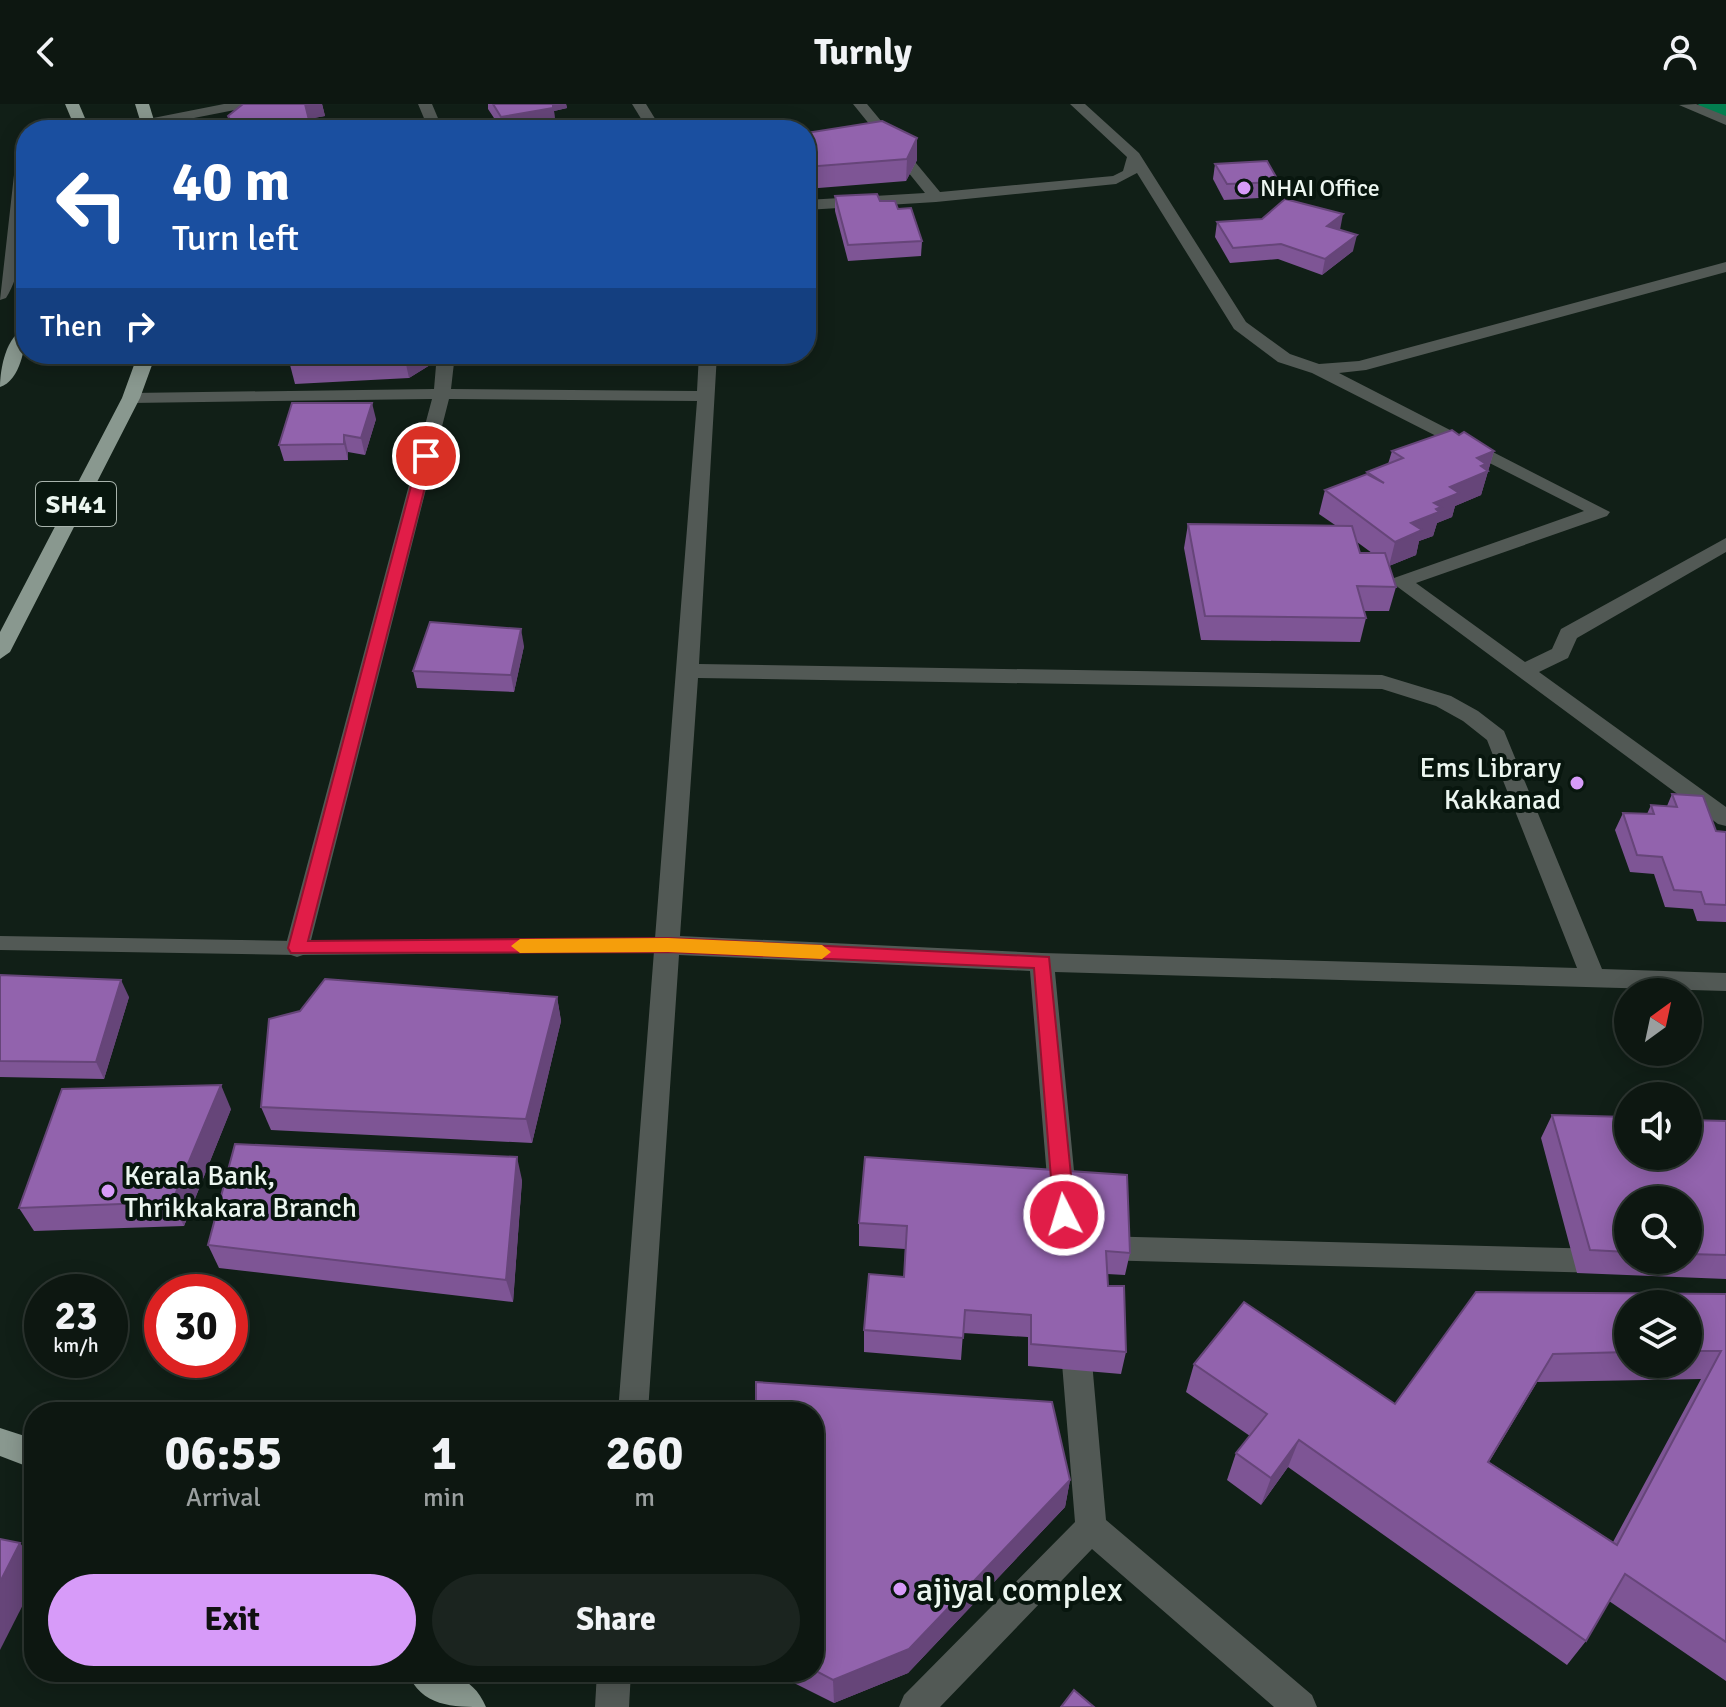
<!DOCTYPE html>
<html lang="en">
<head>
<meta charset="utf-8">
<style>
	body { margin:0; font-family:Signika,sans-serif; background:#1b241f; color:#f1f3f6; height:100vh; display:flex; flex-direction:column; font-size:30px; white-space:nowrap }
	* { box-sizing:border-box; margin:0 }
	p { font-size:26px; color:#9a9f9f }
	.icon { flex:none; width:44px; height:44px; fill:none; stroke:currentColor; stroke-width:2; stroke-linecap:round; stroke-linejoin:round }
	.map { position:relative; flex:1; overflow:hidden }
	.sheet { position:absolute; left:24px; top:1298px; width:800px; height:280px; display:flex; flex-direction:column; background:#0d1711; border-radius:32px; box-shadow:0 4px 20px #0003,0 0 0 2px #2d3631 }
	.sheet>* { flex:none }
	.guide { position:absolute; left:16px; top:16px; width:800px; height:244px; border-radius:32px; box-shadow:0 4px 20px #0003,0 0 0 2px #2d3631; background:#1a4fa0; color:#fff; overflow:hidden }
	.needle { width:52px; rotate:33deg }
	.buttons { position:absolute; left:1614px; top:874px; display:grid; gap:16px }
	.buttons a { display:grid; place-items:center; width:88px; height:88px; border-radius:50%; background:#0d1711; box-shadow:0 4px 20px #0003,0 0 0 2px #2d3631; font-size:40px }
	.speed { position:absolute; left:24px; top:1170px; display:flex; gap:16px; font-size:40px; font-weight:700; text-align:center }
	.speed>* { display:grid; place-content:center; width:104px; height:104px; border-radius:50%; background:#0d1711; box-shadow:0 4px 20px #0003,0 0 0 2px #2d3631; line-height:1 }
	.speed small { font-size:20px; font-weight:400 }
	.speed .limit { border:12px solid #d22; background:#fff; color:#111 }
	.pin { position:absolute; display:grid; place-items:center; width:68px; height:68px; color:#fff; margin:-34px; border:4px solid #fff; border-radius:50%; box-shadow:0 2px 8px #0007 }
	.me { position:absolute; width:88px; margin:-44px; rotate:355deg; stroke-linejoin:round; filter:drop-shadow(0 0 6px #0008) }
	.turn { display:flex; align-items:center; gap:28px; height:168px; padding:0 24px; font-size:36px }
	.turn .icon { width:104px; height:104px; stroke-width:2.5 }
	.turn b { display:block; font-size:56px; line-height:68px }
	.then { display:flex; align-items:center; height:76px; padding:0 24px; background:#0003; gap:16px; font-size:30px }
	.eta { display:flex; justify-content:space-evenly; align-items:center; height:136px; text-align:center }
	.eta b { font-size:48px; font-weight:700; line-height:56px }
	.button { display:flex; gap:16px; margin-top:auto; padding:16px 24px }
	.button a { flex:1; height:92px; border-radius:48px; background:#d79bf9; color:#111; font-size:32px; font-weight:700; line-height:92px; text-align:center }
	.button a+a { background:#1b241f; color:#f1f3f6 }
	header { display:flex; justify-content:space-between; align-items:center; height:104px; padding:0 24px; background:#0d1711; font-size:36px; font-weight:700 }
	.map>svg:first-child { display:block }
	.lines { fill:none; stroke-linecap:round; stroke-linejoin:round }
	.canal { fill:#027e4f; fill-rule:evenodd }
	.lane { fill:#525955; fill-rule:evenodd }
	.street { fill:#525955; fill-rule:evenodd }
	.primary { fill:#89988f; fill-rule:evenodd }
	.wall { fill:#7e5595; fill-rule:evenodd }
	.shaded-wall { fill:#664579 }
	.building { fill:#9263ad; stroke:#664579; stroke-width:2; fill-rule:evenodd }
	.route { fill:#e11d48; stroke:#92132f; stroke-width:2 }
	.slow { fill:#f59e0b }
	.poi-dot { fill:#d79bf9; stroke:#08160e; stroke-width:3 }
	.labels { text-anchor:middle; stroke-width:8; stroke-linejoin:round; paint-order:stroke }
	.far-poi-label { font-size:24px; fill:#ecf6f0; stroke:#08160e; text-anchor:start }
	.shield { fill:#08160e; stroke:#a8b3ac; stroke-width:2 }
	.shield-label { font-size:26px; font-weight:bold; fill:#ecf6f0 }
	.poi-label { font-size:28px; fill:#ecf6f0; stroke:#08160e; text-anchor:end }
	.near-poi-label { font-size:34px; fill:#ecf6f0; stroke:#08160e; text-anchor:start }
</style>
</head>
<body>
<header><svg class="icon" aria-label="back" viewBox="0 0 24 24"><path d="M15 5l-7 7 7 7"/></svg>Turnly<svg class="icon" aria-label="person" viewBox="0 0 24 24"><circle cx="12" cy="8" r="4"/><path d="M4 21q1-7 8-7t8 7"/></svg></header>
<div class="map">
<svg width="1726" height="1603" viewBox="0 0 1726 1603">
	<rect width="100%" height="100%" fill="#111f17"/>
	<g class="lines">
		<polygon class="canal" points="1698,0 1726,0 1726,14 1702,6"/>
		<polygon class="lane" points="0,832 297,837 668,834 674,836 677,841 674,846 668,848 297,851 0,846"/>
		<g class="street">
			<polygon points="224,0 252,0 245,4 148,23 141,19 148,15"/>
			<polygon points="418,0 432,0 443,26 429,26"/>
			<polygon points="632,0 646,0 662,26 648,26"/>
			<polygon points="853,0 867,0 940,88 1113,72 1123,67 1127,53 1070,0 1085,0 1139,49 1246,218 1290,250 1319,260 1359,257 1726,158 1726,168 1366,266 1339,269 1610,408 1607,412 1416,479 1525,558 1552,545 1561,525 1726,434 1726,448 1577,534 1568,554 1539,568 1726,703 1726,722 1718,720 1391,478 1394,474 1584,407 1312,269 1278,258 1234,225 1137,69 1116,80 936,98 806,106 806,96 925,89"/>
			<polygon points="1696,0 1726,12 1726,21 1679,1"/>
			<path d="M26 48C26 90 29 158 6 194L0 196 16 53Z"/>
			<path d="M437 250H455L451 285 697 287 699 250H717L699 560 1382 571 1451 592 1478 607 1504 627 1602 865 1726 869V887L1055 868 1077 1098 1073 1106 1063 1110 1053 1106 1049 1098 1030 867 679 851 648 1308H618L697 297 449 295 309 844 306 850 297 853 288 850 285 844 432 295 131 299 122 294 131 289 434 285ZM698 574 1382 585 1436 602 1463 617 1487 636 1577 864 1042 849 680 832Z"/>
			<polygon points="1097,1132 1604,1145 1614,1148 1618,1157 1614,1166 1604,1169 1097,1156 1087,1153 1083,1144 1087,1135"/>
			<polygon points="1075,1222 1085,1226 1090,1235 1106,1416 1312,1591 1317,1603 1274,1603 1092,1445 940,1603 899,1603 904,1591 1075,1418 1060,1235 1065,1226"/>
			<polygon points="597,1568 631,1568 629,1603 595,1603"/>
		</g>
		<g class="primary">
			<polygon points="65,0 79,0 90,26 76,26"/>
			<polygon points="135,0 149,0 157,26 143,26"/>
			<path d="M26 224C26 242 20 277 0 283 0 265 6 231 26 224Z"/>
			<polygon points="138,250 156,250 140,294 10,548 0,555 0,528 122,294"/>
			<polygon points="0,1324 34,1335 34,1365 0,1352"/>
			<path d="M407 1568C441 1568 471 1567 486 1603 452 1603 422 1603 407 1568Z"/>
		</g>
	</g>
	<g class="wall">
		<polygon points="243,0 322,0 325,12 308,15 311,26 231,26 228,12"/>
		<polygon points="488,0 566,0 567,4 554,7 555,18 511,26 502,26 488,5"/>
		<polygon points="806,29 917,56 906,77 806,85"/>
		<polygon points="1215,60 1279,78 1276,93 1224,96 1213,75"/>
		<polygon points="835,92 880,97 898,105 922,137 921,152 848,157 835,107"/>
		<polygon points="1217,118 1340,126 1353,147 1322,171 1278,155 1230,159 1215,133"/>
		<polygon points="431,250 430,261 409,274 295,280 289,257"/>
		<polygon points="376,315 365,351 348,348 348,356 284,357 279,341"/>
		<path d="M1459 331 1494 347 1481 391 1455 402 1452 413 1437 419 1433 432 1419 437 1416 451 1389 462 1396 483 1389 507H1364L1366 514 1360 538 1201 536 1184 444 1188 420 1335 421 1319 410 1325 386 1367 370V368L1388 360 1392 347ZM1357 438 1372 449H1360Z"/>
		<polygon points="524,542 514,588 417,584 413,567"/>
		<polygon points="1672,690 1716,727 1726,728 1726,818 1697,817 1693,805 1665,803 1654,770 1630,768 1615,726 1623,709 1647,710 1651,701 1667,702"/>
		<polygon points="0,871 129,893 104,975 0,973"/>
		<polygon points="557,893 561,917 532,1039 271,1026 261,1003 300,907"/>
		<polygon points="231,1005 184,1122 34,1127 19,1104"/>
		<path d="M1552 1011 1726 1017V1175L1577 1169 1541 1034ZM1628 1096H1688V1156H1628Z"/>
		<polygon points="865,1053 1130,1149 1125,1171 1107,1170 1108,1182 1126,1248 1121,1270 1028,1262 1028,1233 963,1229 961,1256 864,1248 864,1226 904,1173 905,1145 859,1142 859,1119"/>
		<polygon points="522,1076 513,1198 219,1164 208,1141"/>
		<path d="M1476 1188 1726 1190V1577L1609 1497 1586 1537 1567 1561 1288 1363 1261 1401 1227 1376 1236 1349 1250 1332 1186 1288 1194 1260 1244 1198 1395 1300ZM1628 1200H1688V1260H1628ZM1701 1275 1613 1438 1489 1358 1537 1278Z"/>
		<polygon points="814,1308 1070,1376 1065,1403 908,1569 834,1599 772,1568 814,1568"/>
	</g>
	<g class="shaded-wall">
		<polygon points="305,0 322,0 325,12 308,15"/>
		<polygon points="552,0 566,0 567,4 554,7 555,18 511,26 503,26 501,13"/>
		<polygon points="917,34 917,56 906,77 907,55"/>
		<polygon points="1343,110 1340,126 1327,122"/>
		<polygon points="1357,131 1353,147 1322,171 1325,155"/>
		<polygon points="405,250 431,250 430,261 409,274 404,251"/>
		<polygon points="372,299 376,315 365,351 361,334"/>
		<polygon points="344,331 348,348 348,356 344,340"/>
		<polygon points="1494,347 1481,391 1455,402 1452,413 1437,419 1433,432 1419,437 1416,451 1389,462 1395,438 1411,419 1450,383 1477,354"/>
		<polygon points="521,525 524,542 514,588 511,571"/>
		<polygon points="121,876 129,893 104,975 96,958"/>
		<polygon points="557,893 561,917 532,1039 526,1015"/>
		<polygon points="221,981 231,1005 184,1122 172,1098"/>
		<polygon points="517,1053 522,1076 513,1198 506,1176"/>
		<polygon points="1553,1250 1537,1278 1473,1384 1488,1358"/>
		<polygon points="1299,1336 1288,1363 1261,1401 1271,1374"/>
		<polygon points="1070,1376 1065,1403 908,1569 834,1599 833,1576"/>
		<polygon points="20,1439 34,1456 34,1479 0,1546 0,1478"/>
	</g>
	<g class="building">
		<polygon points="243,0 306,0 305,0 311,24 295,26 236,26 228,12"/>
		<polygon points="493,0 553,0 553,4 501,13"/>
		<polygon points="882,17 917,34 907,55 806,63 806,29"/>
		<polygon points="1267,57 1279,78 1227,80 1215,60"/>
		<polygon points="877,90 880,97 895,97 898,105 911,104 922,137 848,141 835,92"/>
		<polygon points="1285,95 1343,110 1327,122 1357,131 1325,155 1281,140 1233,144 1217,118 1262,115"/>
		<polygon points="292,250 405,250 289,257"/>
		<polygon points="292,299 372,299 361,334 344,331 344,340 279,341"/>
		<polygon points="1452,326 1459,331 1464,328 1494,347 1477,354 1486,360 1481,362 1488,367 1450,383 1459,389 1434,399 1441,403 1436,405 1439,408 1411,419 1422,426 1395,438 1325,386 1367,370 1384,379 1367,368 1403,354 1392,347"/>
		<polygon points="1188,420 1352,422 1360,449 1385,449 1396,483 1357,482 1366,514 1205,512"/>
		<polygon points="430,518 521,525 511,571 413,567"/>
		<polygon points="1672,690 1703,692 1716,727 1726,728 1726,801 1705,800 1701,788 1674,786 1662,753 1637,751 1623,709 1654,710 1651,701 1677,703"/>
		<polygon points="0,871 121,876 96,958 0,957"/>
		<polygon points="325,875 557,893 526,1015 261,1003 269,915 300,907"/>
		<polygon points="221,981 172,1098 19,1104 62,985"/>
		<polygon points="1552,1011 1628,1013 1628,1052 1688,1052 1688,1016 1726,1017 1726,1151 1688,1150 1688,1096 1628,1096 1628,1148 1590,1146"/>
		<polygon points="235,1040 517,1053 506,1176 208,1141"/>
		<polygon points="865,1053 1127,1071 1130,1149 1106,1147 1108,1182 1124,1182 1126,1248 1031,1240 1031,1211 965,1206 963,1234 864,1226 869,1170 904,1173 907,1122 859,1119"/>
		<path d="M1476 1188 1726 1190V1538L1625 1470 1586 1537 1299 1336 1271 1374 1236 1349 1267 1310 1194 1260 1244 1198 1395 1300ZM1628 1200H1688V1247H1721L1617 1441 1488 1358 1553 1250 1628 1248Z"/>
		<polygon points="756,1278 1052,1298 1070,1376 909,1545 833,1576 814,1566 814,1308 756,1308"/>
		<polygon points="0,1435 20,1439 0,1478"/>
		<polygon points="1074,1586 1094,1603 1061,1603"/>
	</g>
	<polygon class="route" points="426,347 433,352 308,837 668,834 1049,853 1075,1111 1072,1118 1064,1120 1057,1118 1054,1111 1034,864 668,848 291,849 288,844 419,352"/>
	<polygon class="slow" points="668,834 822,841 831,848 822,855 668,848 520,849 511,842 520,835"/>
	<g class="poi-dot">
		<circle cx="1244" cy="84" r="8"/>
		<circle cx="1577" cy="679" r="8"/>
		<circle cx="108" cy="1087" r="8"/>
		<circle cx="900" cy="1485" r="8"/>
	</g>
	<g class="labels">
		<g class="far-poi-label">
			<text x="1260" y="92">NHAI Office</text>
		</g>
		<rect class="shield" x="36" y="378" width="80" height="44" rx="6"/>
		<g class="shield-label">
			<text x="76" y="409">SH41</text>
		</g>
		<g class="poi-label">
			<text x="1561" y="673">Ems Library<tspan x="1561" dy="32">Kakkanad</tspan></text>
			<text x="124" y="1081" text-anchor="start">Kerala Bank,<tspan x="124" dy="32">Thrikkakara Branch</tspan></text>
		</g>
		<g class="near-poi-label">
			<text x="916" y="1497">ajiyal complex</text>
		</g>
	</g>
</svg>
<div class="buttons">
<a><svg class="needle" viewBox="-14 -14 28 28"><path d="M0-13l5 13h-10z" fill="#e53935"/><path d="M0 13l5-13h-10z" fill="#9a9f9f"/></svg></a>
<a><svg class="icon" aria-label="sound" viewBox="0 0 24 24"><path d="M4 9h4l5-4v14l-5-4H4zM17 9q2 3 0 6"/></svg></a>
<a><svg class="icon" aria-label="search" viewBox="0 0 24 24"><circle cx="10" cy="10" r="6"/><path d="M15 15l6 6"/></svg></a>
<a><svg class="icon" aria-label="layers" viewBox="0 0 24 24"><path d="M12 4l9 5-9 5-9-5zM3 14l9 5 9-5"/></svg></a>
</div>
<div class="speed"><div>23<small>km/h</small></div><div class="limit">30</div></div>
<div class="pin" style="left:426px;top:352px;background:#d93025"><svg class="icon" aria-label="arrive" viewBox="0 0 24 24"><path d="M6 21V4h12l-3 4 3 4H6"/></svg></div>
<svg class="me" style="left:1064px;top:1111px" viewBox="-20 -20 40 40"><circle r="17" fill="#e11d48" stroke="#fff" stroke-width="3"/><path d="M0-11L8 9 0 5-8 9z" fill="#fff"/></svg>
<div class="guide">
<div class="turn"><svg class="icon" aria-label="left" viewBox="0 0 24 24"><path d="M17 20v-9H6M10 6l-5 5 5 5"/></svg><div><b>40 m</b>Turn left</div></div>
<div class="then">Then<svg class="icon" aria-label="right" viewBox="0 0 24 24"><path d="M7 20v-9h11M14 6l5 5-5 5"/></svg></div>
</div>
<section class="sheet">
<div class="eta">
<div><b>06:55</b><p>Arrival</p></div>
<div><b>1</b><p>min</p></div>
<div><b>260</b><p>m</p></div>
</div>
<div class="button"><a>Exit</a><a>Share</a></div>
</section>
</div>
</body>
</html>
